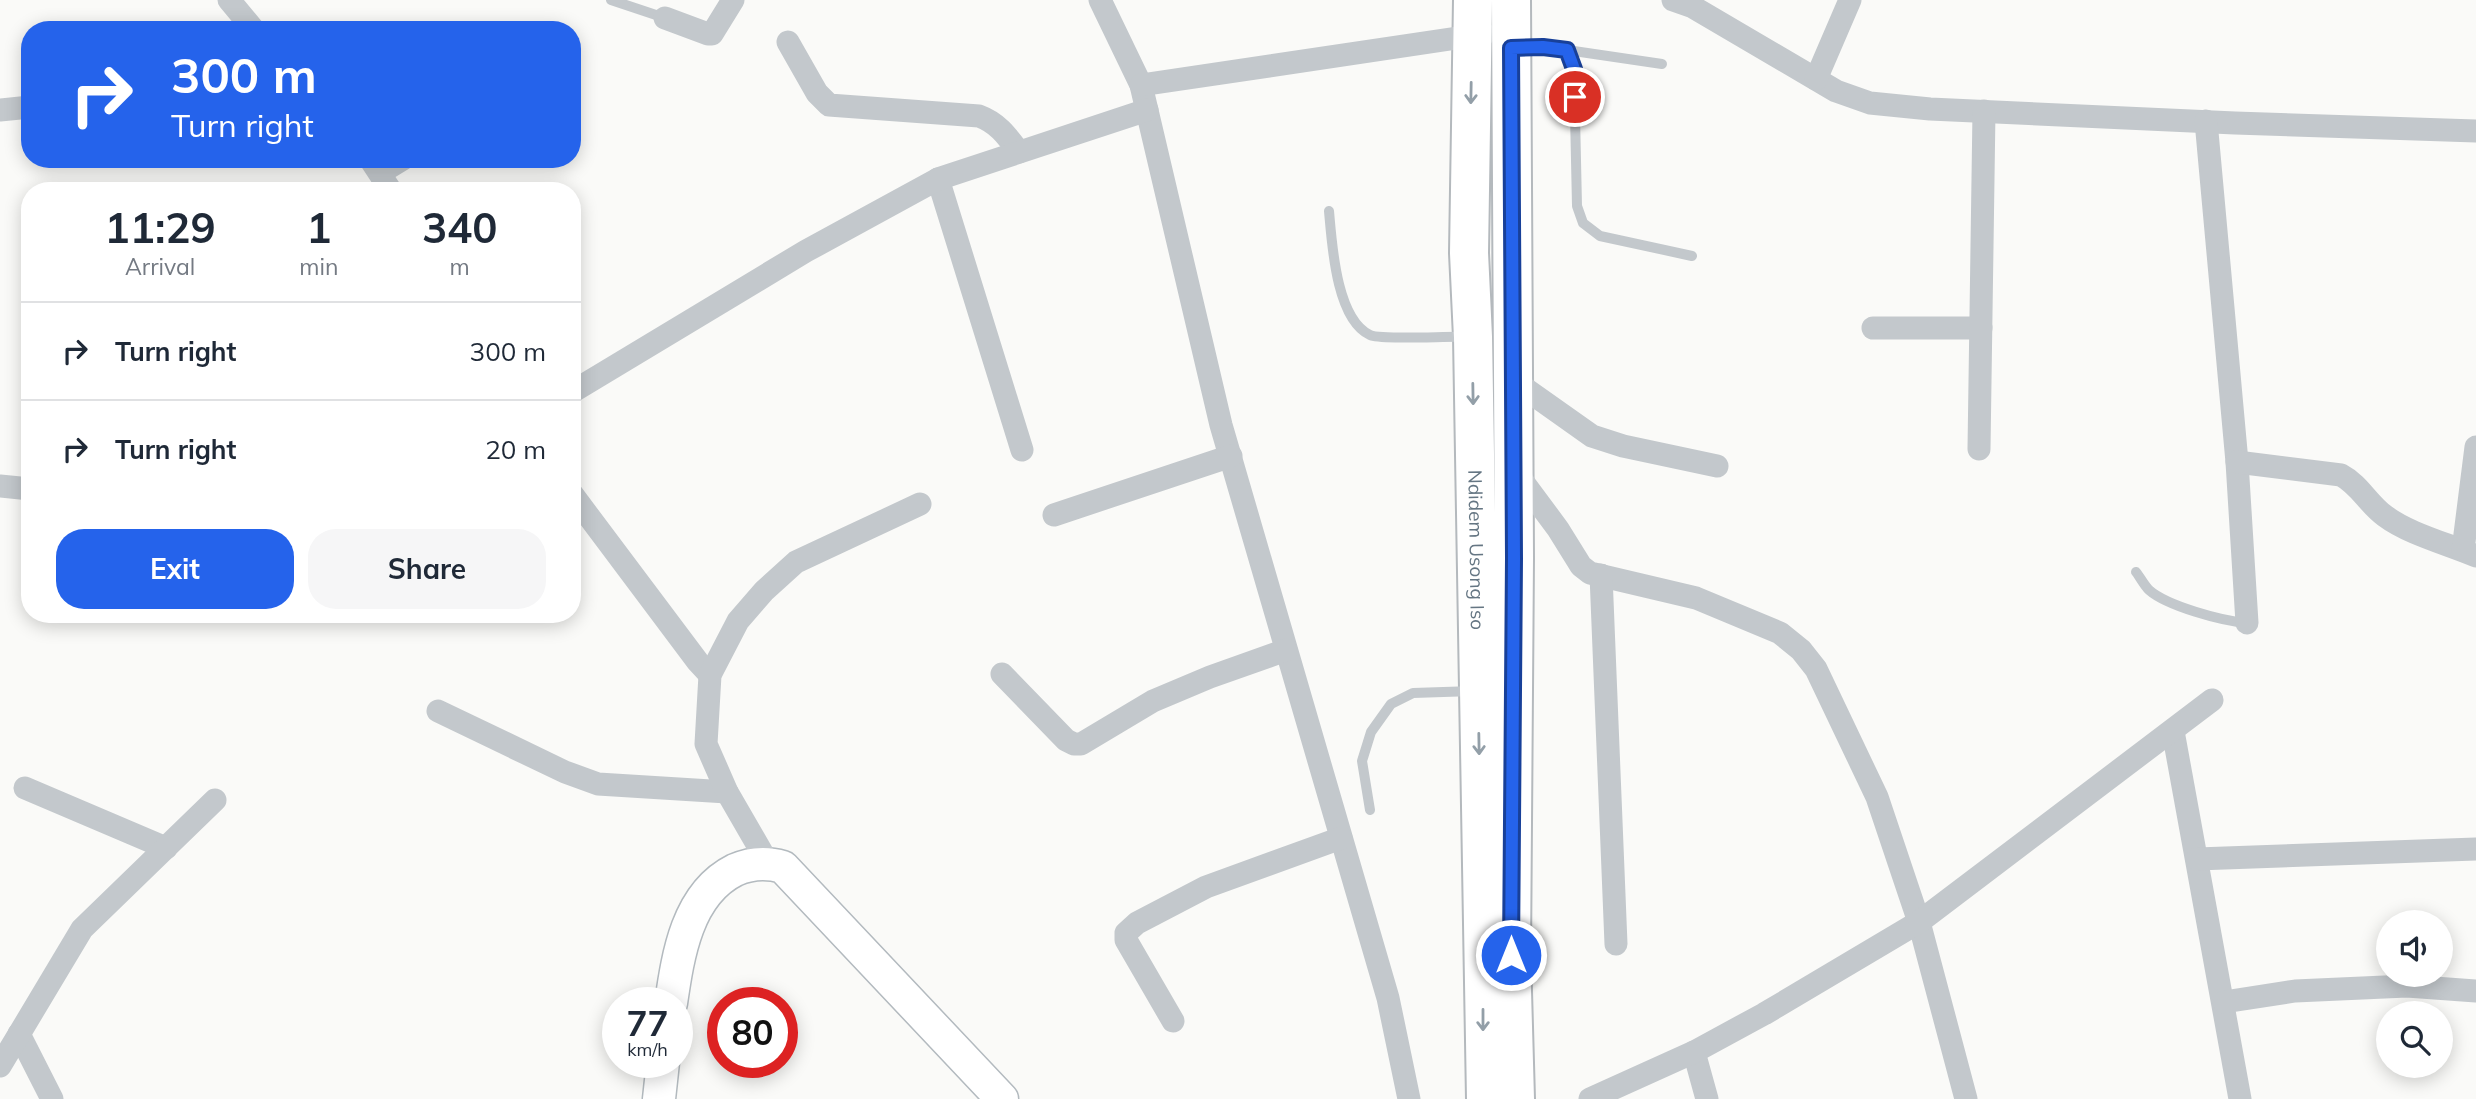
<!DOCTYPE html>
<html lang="en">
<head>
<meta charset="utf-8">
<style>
	body { margin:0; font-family:Mulish,sans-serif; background:#f6f6f7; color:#1f2937; height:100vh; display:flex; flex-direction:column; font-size:26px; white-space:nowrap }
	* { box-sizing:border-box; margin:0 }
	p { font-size:23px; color:#747a83 }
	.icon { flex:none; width:38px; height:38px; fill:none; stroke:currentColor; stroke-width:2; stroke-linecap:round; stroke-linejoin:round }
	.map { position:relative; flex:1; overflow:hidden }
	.details { position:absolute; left:21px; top:182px; width:560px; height:441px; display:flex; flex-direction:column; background:#fff; border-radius:28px; box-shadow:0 4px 18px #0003 }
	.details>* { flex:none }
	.banner { position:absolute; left:21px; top:21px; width:560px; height:147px; border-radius:28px; box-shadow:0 4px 18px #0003; background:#2563eb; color:#fff; overflow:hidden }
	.fabs { position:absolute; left:2376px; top:910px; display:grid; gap:14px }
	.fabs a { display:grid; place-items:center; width:77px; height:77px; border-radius:50%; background:#fff; box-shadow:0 4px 18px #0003; font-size:35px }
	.speed { position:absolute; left:602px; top:987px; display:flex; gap:14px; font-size:35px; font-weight:700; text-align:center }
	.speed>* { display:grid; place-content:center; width:91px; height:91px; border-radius:50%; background:#fff; box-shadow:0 4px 18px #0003; line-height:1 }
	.speed small { font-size:18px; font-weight:400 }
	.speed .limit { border:10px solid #d22; background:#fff; color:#111 }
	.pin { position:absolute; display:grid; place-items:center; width:60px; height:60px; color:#fff; margin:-30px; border:4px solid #fff; border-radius:50%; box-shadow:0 2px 7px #0007 }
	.me { position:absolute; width:77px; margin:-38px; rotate:0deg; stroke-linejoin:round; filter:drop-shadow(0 0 5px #0008) }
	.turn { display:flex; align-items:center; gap:24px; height:147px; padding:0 35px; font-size:32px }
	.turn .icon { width:91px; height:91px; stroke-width:2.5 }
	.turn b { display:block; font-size:49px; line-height:60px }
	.eta { display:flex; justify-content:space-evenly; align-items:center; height:119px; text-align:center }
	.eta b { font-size:42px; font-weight:700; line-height:49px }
	.button { display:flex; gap:14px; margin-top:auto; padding:14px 35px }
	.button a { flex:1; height:80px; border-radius:28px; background:#2563eb; color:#fff; font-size:28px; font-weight:700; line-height:80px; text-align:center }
	.button a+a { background:#f6f6f7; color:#1f2937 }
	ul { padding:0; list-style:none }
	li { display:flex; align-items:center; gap:21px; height:98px; padding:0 35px; border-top:2px solid #e0e1e3 }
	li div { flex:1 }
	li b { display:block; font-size:26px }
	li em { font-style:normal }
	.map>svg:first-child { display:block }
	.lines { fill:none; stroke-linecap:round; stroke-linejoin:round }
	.secondary-casing { stroke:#b3babf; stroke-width:35 }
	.highway-casing { stroke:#b4b9bd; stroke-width:42 }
	.lane { stroke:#c3c8cc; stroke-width:10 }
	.street { stroke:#c3c8cc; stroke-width:23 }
	.secondary { stroke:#fff; stroke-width:32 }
	.highway { stroke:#fff; stroke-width:38 }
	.oneway { stroke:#939fa8 }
	.route-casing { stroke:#184099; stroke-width:18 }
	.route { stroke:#2563eb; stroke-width:12 }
	.labels { text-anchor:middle; stroke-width:7; stroke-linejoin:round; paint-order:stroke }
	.street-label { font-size:19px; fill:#657683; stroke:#fff }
</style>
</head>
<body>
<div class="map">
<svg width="2476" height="1099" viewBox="0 0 2476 1099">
	<rect width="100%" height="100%" fill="#fafaf8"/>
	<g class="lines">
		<defs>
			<g id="secondary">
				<path d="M671 1003C678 955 687 894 735 870 751 863 766 862 783 867L1002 1099"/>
				<polyline points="659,1099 663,1062"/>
			</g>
			<g id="highway">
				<path id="s1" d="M1473 0 1469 253 1473 337 1486 1099"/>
				<polyline points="1511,0 1514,558 1511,955 1515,1099"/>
			</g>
		</defs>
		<use href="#secondary" class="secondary-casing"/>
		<use href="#highway" class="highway-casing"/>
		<g class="lane">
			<polyline points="611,0 665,18"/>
			<polyline points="1518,48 1543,47 1567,50 1574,69 1577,206 1583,223 1600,236 1692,256"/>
			<polyline points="1567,50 1662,64"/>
			<path d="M1329 211C1332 244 1336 319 1370 335 1381 340 1449 336 1467 337"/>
			<path d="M2136 572C2140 577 2144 585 2149 590 2167 606 2222 621 2247 623"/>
			<polyline points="1370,810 1362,761 1371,732 1391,704 1413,693 1474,691"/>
		</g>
		<g class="street">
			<polyline points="229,0 254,30"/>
			<polyline points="1100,0 1141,85 1221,425 1388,998 1409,1099"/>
			<polyline points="1673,0 1693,7 1836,91 1870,103 1930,109 2235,123 2476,131"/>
			<polyline points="665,18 708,34 712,34 733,0"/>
			<path d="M788 42 817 93 829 105 979 116C998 123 1007 136 1019 152"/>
			<polyline points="1816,79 1850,0"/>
			<polyline points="1141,85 1484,34"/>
			<polyline points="0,110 30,107"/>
			<polyline points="2206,121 2237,462 2247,623"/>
			<polyline points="370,159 391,191"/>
			<polyline points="380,173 403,159"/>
			<polyline points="938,179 1022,450"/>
			<polyline points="1873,328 1981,328"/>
			<polyline points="1513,380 1592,436 1623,446 1717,466"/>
			<polyline points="572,392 806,251 938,179 1147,110"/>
			<polyline points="1979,449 1984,111"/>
			<path d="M2237 462 2341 475C2360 485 2368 504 2385 516 2409 534 2448 544 2476 556"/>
			<polyline points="1515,471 1558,529 1581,566 1590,573 1696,598 1780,633 1801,650 1816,669 1877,797 1919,922 1966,1099"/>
			<polyline points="0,486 30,489"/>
			<polyline points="572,494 698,662 710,675"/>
			<polyline points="1054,515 1231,456"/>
			<polyline points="2463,550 2476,447"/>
			<polyline points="1601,575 1616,944"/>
			<polyline points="1002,674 1066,740 1074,744 1081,744 1153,701 1210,677 1286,650"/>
			<polyline points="438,711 565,772 598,784 727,792"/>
			<polyline points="2173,731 2240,1099"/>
			<polyline points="25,788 166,848"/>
			<polyline points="2197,859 2476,849"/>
			<polyline points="768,863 727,792 706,744 710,675 738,621 764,591 796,562 920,504"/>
			<polyline points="2224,1002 2295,991 2407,986 2476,991"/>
			<polyline points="1173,1021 1126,940 1126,933 1137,923 1206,887 1341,838"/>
			<polyline points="19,1034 52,1099"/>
			<polyline points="1694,1052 1707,1099"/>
			<polyline points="0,1066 82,929 215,800"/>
			<polyline points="1590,1099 1694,1052 1764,1014 1919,922 2212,700"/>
		</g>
		<use href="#secondary" class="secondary"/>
		<use href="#highway" class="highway"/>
	</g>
	<defs><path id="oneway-shaft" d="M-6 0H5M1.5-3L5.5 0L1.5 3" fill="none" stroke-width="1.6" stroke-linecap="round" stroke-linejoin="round" transform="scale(1.75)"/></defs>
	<g class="oneway">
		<use href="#oneway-shaft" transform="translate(1471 93) rotate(91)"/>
		<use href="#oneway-shaft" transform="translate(1473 394) rotate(89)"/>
		<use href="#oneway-shaft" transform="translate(1479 744) rotate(89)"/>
		<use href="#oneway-shaft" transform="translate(1483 1020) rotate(90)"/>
	</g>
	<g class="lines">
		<defs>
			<polyline id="route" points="1511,955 1514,558 1511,48 1543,47 1567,50 1574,69 1575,97"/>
		</defs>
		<use href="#route" class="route-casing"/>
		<use href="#route" class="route"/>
	</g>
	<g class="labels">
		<g class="street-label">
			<text dy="7" stroke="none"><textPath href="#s1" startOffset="550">Ndidem Usong Iso</textPath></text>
		</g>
	</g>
</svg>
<div class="fabs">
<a><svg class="icon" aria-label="sound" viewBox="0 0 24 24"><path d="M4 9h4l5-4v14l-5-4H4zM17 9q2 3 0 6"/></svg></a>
<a><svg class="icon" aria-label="search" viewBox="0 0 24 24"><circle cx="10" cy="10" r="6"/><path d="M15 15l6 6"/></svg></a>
</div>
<div class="speed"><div>77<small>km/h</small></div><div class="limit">80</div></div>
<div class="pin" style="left:1575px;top:97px;background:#d93025"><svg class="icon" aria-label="arrive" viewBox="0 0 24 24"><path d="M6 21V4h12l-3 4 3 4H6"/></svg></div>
<svg class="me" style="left:1511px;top:955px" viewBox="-20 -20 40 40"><circle r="17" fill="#2563eb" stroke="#fff" stroke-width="3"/><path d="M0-11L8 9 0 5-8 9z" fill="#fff"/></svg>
<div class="banner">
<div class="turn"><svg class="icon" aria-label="right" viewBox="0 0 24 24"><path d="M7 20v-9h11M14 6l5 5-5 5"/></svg><div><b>300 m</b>Turn right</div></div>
</div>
<section class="details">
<div class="eta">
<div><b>11:29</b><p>Arrival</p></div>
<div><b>1</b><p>min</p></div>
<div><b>340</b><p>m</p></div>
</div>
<ul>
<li><svg class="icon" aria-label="right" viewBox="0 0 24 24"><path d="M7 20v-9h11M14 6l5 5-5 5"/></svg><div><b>Turn right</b></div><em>300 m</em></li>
<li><svg class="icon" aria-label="right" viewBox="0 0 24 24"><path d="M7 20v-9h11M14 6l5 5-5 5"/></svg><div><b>Turn right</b></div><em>20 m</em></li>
</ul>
<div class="button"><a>Exit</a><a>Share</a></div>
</section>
</div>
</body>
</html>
